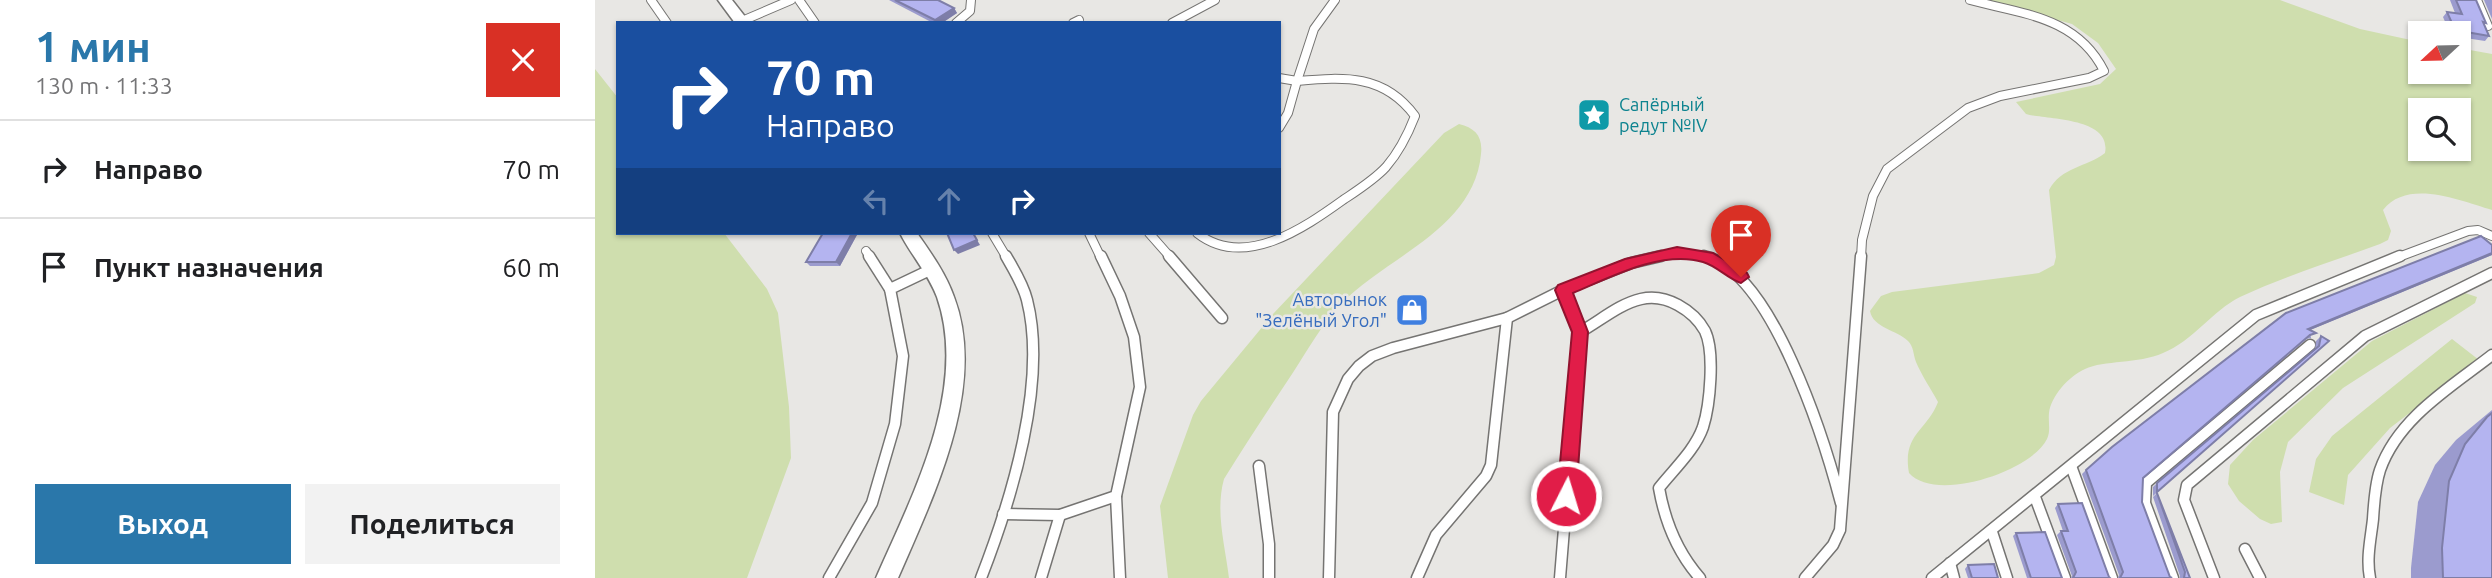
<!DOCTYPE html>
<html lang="ru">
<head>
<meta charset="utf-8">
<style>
	body { margin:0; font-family:Ubuntu,sans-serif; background:#f2f2f2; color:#202124; height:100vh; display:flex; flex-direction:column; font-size:26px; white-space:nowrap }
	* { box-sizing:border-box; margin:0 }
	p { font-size:23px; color:#757577 }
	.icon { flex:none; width:38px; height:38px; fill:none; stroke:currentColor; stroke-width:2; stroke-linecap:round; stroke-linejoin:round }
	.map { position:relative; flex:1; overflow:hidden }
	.side { display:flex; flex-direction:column; background:#fff; width:595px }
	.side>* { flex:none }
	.hud { position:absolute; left:21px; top:21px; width:665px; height:214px; border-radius:0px; box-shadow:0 2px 5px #0004; background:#1a4fa0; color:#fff; overflow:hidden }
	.needle { width:46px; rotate:248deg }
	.fabs { position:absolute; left:1813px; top:21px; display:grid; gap:14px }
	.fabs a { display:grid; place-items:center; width:63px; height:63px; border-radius:0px; background:#fff; box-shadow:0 2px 5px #0004; font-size:35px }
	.pin { position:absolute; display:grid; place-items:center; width:60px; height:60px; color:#fff; margin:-72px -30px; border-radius:50% 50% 50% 0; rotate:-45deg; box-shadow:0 0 7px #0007 }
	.pin .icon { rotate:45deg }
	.me { position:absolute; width:77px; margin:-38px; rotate:5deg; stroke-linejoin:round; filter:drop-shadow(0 0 5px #0008) }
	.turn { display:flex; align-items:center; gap:24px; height:147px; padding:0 35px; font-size:32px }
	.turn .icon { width:91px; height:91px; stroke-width:2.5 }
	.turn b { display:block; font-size:49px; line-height:60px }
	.lanes { display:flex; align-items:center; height:66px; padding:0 35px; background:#0003; justify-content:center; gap:35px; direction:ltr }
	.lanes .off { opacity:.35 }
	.round { display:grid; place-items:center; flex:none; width:74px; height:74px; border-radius:0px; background:#f2f2f2 }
	.head { display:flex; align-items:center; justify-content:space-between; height:119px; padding:0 35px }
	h1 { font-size:42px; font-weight:700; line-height:52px; color:#2a77aa }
	.action { display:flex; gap:14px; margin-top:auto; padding:14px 35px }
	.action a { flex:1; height:80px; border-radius:0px; background:#2a77aa; color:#fff; font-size:28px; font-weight:700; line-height:80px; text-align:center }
	.action a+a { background:#f2f2f2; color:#202124 }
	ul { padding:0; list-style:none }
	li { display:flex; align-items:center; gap:21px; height:98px; padding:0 35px; border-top:2px solid #e0e0e0 }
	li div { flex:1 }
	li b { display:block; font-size:26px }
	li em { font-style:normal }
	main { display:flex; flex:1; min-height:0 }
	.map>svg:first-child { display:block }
	.green { fill:#cfdeae; fill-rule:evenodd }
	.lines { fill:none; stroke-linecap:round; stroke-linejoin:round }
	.lane-far1-casing { stroke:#757472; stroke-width:10 }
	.lane-casing { stroke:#757472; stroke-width:13 }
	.street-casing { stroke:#757472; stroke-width:3 }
	.lane-far1 { stroke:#fff; stroke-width:8 }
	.lane { stroke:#fff; stroke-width:10 }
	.street { fill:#fff; fill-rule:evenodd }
	.wall { fill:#9b9bce }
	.shaded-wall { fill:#7e7ea8 }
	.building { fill:#b4b4f0; stroke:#7e7ea8; stroke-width:2 }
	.route { fill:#e11d48; stroke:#92132f; stroke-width:2 }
	.labels { text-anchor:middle; stroke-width:5; stroke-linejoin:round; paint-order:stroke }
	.culture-label { font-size:18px; fill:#0d838f; stroke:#e8e7e4; text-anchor:start }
	.shop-label { font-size:18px; fill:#366cbe; stroke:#e8e7e4; text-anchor:end }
</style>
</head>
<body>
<main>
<section class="side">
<div class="head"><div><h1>1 мин</h1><p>130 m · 11:33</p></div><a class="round" style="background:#d93025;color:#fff"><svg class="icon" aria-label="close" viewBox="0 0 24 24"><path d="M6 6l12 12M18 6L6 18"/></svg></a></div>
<ul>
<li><svg class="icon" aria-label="right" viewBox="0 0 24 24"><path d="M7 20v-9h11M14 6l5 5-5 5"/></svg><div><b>Направо</b></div><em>70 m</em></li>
<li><svg class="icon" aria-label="arrive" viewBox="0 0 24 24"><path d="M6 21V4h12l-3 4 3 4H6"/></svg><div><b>Пункт назначения</b></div><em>60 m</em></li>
</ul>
<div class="action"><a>Выход</a><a>Поделиться</a></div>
</section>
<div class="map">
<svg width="1897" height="578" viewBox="0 0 1897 578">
	<rect width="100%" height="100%" fill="#e8e7e4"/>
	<g class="green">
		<path d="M1390 0H1685L1765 29 1825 42V72H1864V48L1897 54V210C1866 201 1813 178 1788 210L1796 231 1793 240 1785 244C1739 261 1690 276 1645 297 1617 311 1598 341 1568 353 1543 364 1509 360 1490 369 1474 376 1456 396 1454 413 1453 422 1456 431 1452 439 1436 472 1340 503 1314 473 1307 434 1332 431 1343 402 1336 389 1327 376 1321 362 1318 354 1319 347 1313 341 1302 330 1278 328 1275 311L1286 296 1297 292 1444 273 1459 265 1461 257 1454 190C1466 167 1492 167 1510 153 1517 117 1452 120 1431 114L1421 102 1505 84 1521 69 1503 43 1477 24ZM1825 110H1864V149H1825Z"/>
		<polygon points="0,69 23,98 23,233 129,233 172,289 183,313 194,407 196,458 152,578 0,578"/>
		<path d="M864 124C880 128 888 136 886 154 879 230 790 257 745 305 727 325 713 349 699 371 675 407 652 442 629 479 620 511 630 545 634 578H573L565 506 598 415 606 401 678 314 849 133Z"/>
		<polygon points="1870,293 1882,297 1880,303 1748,388 1693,442 1685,472 1687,522 1676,524 1665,519 1644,501 1633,484 1635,465 1658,440 1777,341"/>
		<polygon points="1857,339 1884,360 1795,428 1753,475 1749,505 1714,492 1721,459 1737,436"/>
	</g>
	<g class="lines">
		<defs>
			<g id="lane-far1">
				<polyline points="56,0 72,23"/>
				<polyline points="204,0 220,23"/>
				<polyline points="1882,0 1893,26"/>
				<polyline points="147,21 196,0"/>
				<polyline points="361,23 375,11 376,0"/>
				<polyline points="478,23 484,20"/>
				<polyline points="577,23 620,0"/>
				<polyline points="684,78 702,81 719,29 740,0"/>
				<polyline points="397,233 412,258"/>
				<polyline points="494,233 506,258"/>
				<polyline points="554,233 576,258"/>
				<path d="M602 233C649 270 709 228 748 200 763 190 779 180 791 167 804 152 813 134 820 116 789 74 750 77 702 81L693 113 684 128"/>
				<polyline points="271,251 276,258"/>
				<polyline points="1058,258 1082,253 1116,258"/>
				<path d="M1266 258 1267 240 1278 196 1292 169 1373 108 1405 96 1494 78 1509 71C1482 17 1428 14 1375 0"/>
				<polyline points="1801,258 1873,231 1883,230 1897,236"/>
			</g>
			<g id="lane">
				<polyline points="274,256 295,289"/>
				<polyline points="574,256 627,318"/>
				<path d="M1109 256C1177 270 1230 442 1246 503"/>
				<path d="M985 332C1005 321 1024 304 1046 299 1059 296 1072 299 1083 305 1094 311 1104 320 1110 331 1120 352 1115 405 1108 427 1100 450 1079 469 1064 488 1070 522 1082 552 1105 578"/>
				<polyline points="664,466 674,544 674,578"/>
				<polyline points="1476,466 1517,578"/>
				<polyline points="521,496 525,578"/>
				<polyline points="1440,497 1470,578"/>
				<polyline points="408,514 465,515 521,496 545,387 539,337 525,296 506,256"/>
				<polyline points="1397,532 1412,578"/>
				<polyline points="1650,549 1665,578"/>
				<polyline points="1355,563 1359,578"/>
				<polyline points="234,578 277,503 300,424 308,356 295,289 337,269"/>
				<path d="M386 578C416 501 453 382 432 300 428 284 419 270 411 256"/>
				<polyline points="446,578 465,515"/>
				<polyline points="734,578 738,412 753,379 764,366 777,356 798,348 912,318 968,290 1036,263 1066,256"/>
				<polyline points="822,578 841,535 891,476 896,465 912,318"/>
				<polyline points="965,578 985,332 968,290"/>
				<polyline points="1210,578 1238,545 1245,530 1266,256"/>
				<polyline points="1337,578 1661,315 1805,256"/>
				<polyline points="1578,578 1550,503 1551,483 1715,345"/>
				<polyline points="1619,578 1589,500 1592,485 1770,336 1897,273"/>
				<path d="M1775 578C1771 558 1776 538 1778 519 1779 503 1780 485 1785 470 1803 418 1856 387 1897 355"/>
			</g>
			<g id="street">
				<polygon points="123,0 137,0 155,23 140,23"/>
				<path d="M305 233H322C336 253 351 274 359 297 393 387 338 497 303 578H281C317 496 374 389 342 297 333 273 316 255 305 233Z"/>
			</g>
		</defs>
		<use href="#lane-far1" class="lane-far1-casing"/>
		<use href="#lane" class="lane-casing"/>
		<use href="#street" class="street-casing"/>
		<use href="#lane-far1" class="lane-far1"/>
		<use href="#lane" class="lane"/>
		<use href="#street" class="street"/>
	</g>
	<g class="wall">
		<polygon points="294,0 343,0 359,8 362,13 347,23 338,23"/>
		<polygon points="1855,0 1881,0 1891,23 1889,24 1894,36 1890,41 1864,37 1864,33 1855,33 1848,17 1852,12 1860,13"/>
		<polygon points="1889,0 1897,0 1897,19"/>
		<polygon points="228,233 263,233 245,266 215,266 211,262"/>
		<polygon points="1897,245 1897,255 1715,330 1716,338 1710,339 1548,479 1547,502 1575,577 1577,578 1523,578 1524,575 1487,474 1491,470 1691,313"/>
		<polygon points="1726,336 1734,341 1558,496 1558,487 1562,483 1720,350 1721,341"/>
		<polygon points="1897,410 1897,578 1816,578 1816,568 1823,502 1840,465 1861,440"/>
		<polygon points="1562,493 1595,578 1585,578 1585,576 1558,497"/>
		<polygon points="1463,504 1514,577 1515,578 1476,578 1477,576 1462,535 1466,531 1468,531 1460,508"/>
		<polygon points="1421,533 1467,578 1432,578 1418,536"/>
		<polygon points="1373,565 1403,578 1373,578 1370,569"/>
	</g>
	<g class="shaded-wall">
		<polygon points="359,8 362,13 347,23 342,23 340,20"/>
		<polygon points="257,233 263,233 245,266 241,262"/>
		<polygon points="378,233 385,245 363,254 359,250"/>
		<polygon points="1897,253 1897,255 1708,333 1713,329"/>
	</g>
	<g class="building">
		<polygon points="300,0 343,0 359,8 340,20"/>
		<polygon points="1861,0 1881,0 1891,23 1888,22 1894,36 1860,30 1852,12 1867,14"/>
		<polygon points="228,233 257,233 241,262 211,262"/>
		<polygon points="352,233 378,233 382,240 359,250"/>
		<polygon points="1886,236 1897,245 1897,253 1713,329 1721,333 1715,335 1548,478 1547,502 1575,577 1577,578 1525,578 1528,572 1491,470 1517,447 1691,313"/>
		<polygon points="1726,336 1734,341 1562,492 1562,483 1724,346"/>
		<polygon points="1897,413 1897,578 1848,578 1847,548 1854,481 1870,444 1892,417"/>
		<polygon points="1562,493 1595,578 1589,578 1590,572"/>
		<polygon points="1487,503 1514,577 1515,578 1478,578 1481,572 1466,531 1473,531 1463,504"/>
		<polygon points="1450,532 1467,578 1436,578 1421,533"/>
		<polygon points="1399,564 1403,578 1377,578 1373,565"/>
	</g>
	<path class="route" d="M1082 247 1118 253 1152 273 1154 277 1146 283C1133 279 1122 266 1108 262 1066 250 1016 277 978 293L993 332 981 496 978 502 971 504 965 502 962 496 977 332 960 290 963 285 1030 259Z"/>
	<defs>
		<symbol id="sight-square" viewBox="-11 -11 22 22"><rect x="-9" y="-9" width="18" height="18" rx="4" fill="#0f9aa8" stroke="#e8e7e4"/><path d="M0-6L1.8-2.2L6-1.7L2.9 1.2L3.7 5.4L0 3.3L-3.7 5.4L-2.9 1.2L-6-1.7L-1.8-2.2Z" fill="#fff"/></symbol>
		<symbol id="shop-square" viewBox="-11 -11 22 22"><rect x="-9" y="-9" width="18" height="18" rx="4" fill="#3f7fe0" stroke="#e8e7e4"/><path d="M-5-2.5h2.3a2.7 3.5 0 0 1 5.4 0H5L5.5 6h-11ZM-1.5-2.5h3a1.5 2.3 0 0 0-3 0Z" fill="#fff"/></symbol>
	</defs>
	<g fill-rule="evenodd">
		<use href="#sight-square" x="980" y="96" width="38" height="38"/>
		<use href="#shop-square" x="798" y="291" width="38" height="38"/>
	</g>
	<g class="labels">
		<g class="culture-label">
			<text x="1024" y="111">Сапёрный<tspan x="1024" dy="21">редут №IV</tspan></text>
		</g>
		<g class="shop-label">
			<text x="792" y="306">Авторынок<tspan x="792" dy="21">"Зелёный Угол"</tspan></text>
		</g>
	</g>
</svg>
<div class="fabs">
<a><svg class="needle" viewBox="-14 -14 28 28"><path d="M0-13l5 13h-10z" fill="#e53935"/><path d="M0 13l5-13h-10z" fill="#757577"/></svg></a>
<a><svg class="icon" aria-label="search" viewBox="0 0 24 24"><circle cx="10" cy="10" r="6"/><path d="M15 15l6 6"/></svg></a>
</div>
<div class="pin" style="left:1146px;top:277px;background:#d93025"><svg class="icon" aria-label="arrive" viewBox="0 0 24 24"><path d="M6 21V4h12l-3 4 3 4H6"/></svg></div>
<svg class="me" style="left:971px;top:496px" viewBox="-20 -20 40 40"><circle r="17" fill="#e11d48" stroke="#fff" stroke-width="3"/><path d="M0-11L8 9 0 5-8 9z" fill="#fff"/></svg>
<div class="hud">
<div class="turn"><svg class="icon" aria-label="right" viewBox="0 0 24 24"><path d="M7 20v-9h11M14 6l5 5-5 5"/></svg><div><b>70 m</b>Направо</div></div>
<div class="lanes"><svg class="icon off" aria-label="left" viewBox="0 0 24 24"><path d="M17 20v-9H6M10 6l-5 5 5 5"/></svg><svg class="icon off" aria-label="ahead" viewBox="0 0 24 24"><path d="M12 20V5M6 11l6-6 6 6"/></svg><svg class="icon" aria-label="right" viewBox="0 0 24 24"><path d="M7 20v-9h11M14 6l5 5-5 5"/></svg></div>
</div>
</div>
</main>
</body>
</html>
